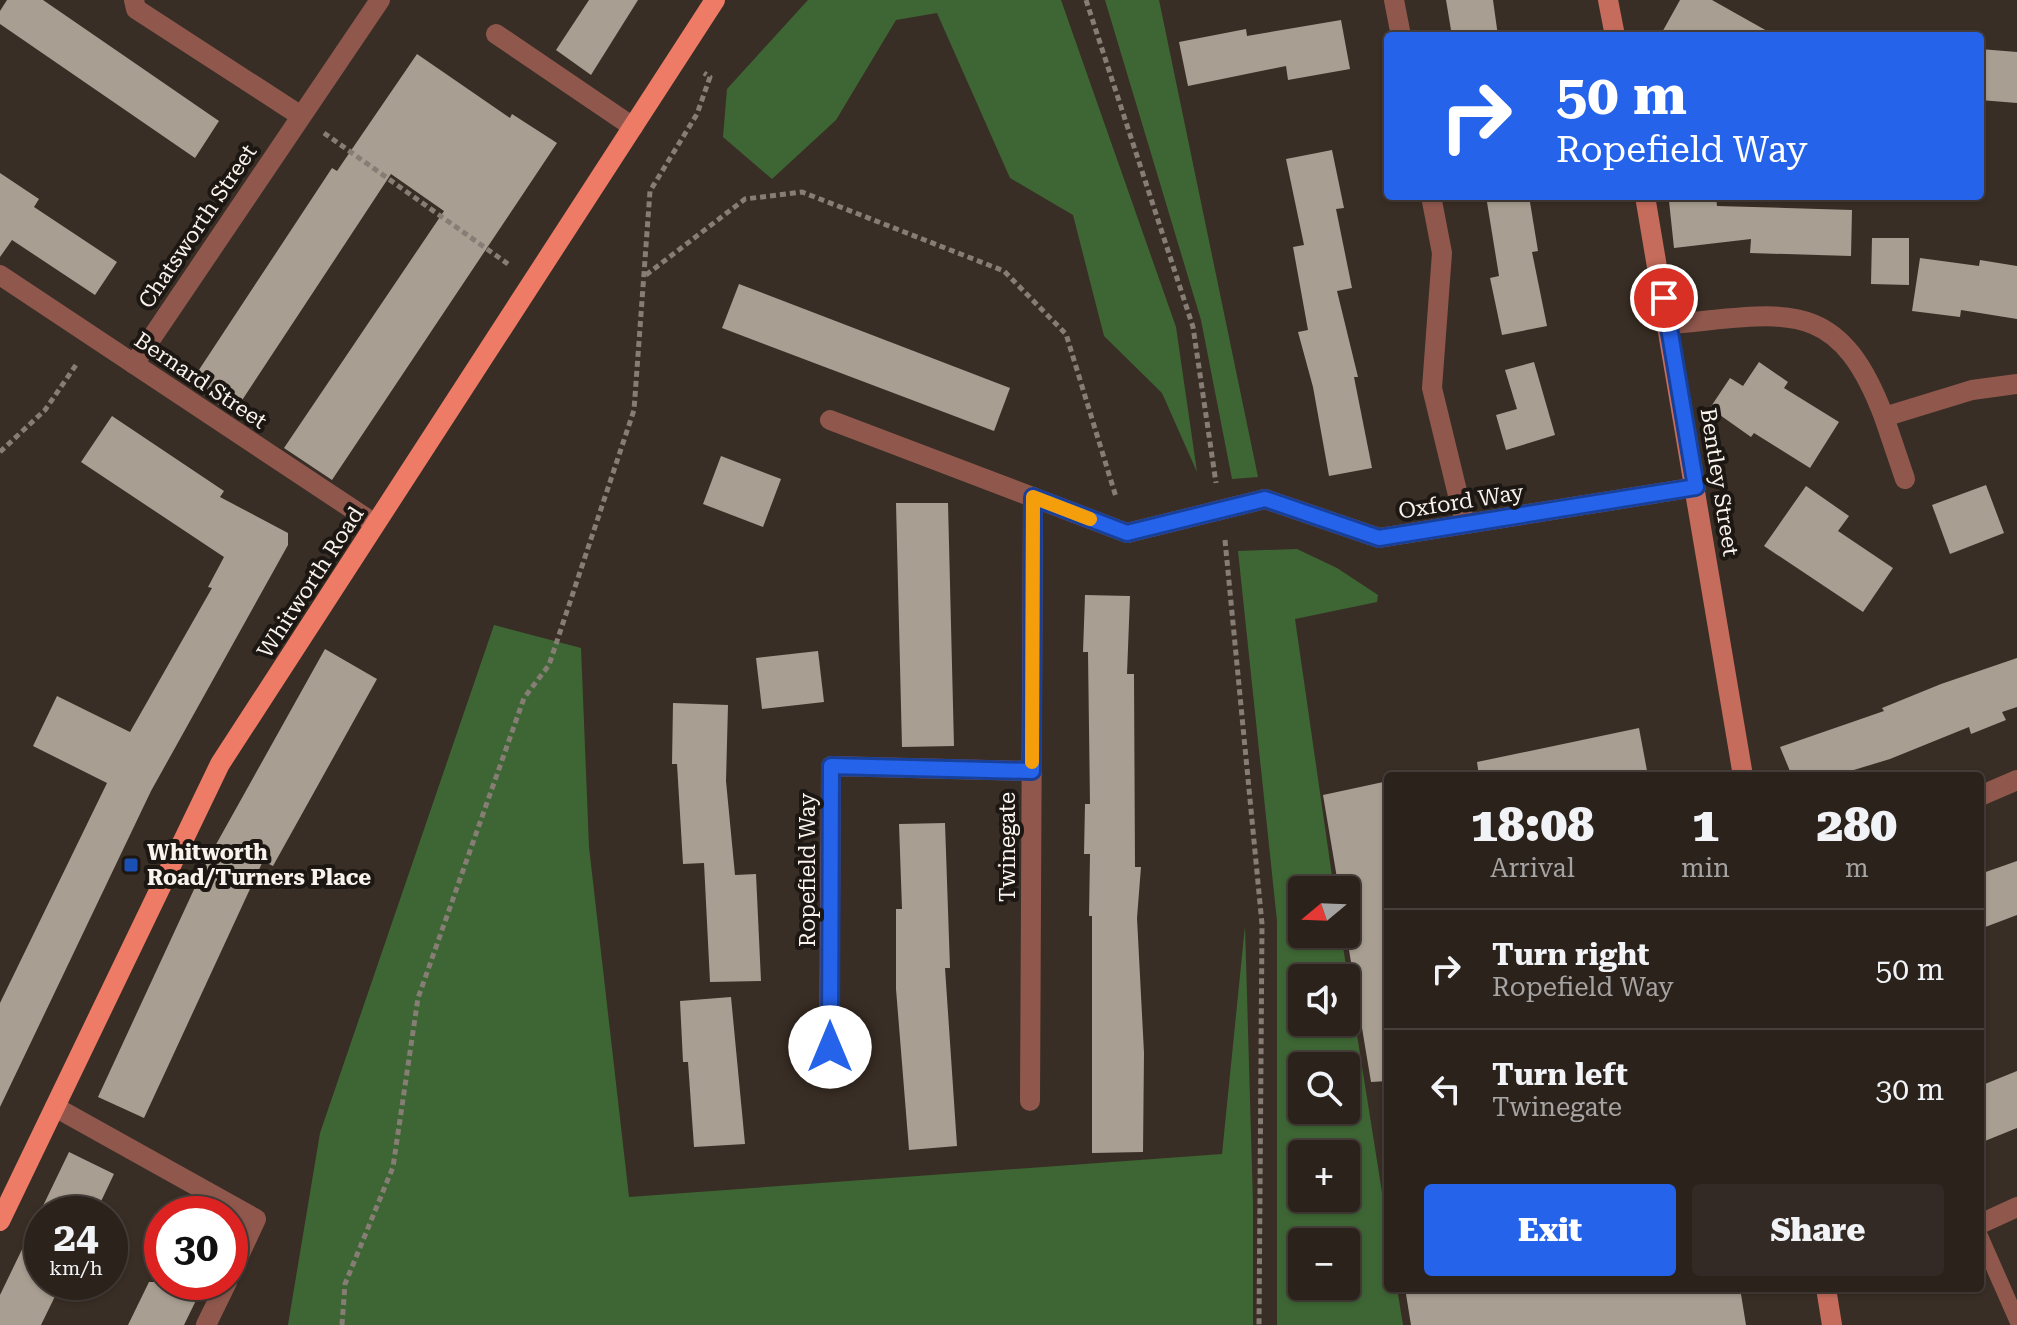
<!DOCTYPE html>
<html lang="en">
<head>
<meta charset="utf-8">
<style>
	body { margin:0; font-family:"Roboto Serif",serif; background:#332a25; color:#f1f3f6; height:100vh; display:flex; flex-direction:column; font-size:30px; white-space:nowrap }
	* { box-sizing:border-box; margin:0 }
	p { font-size:26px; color:#a6a4a3 }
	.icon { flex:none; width:44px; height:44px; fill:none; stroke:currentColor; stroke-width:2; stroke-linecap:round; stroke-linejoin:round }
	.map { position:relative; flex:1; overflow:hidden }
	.details { position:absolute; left:1384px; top:772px; width:600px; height:520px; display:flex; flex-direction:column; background:#2b221c; border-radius:8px; box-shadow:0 2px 6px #0004,0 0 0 2px #473f3b }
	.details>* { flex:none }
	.top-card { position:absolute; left:1384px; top:32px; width:600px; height:168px; border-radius:8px; box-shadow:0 2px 6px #0004,0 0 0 2px #473f3b; background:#2563eb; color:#fff; overflow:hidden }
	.needle { width:52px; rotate:251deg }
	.fabs { position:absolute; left:1288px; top:876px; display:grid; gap:16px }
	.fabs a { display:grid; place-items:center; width:72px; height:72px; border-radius:8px; background:#2b221c; box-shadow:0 2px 6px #0004,0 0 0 2px #473f3b; font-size:40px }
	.speed { position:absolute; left:24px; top:1196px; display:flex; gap:16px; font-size:40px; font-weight:700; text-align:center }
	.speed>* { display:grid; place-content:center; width:104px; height:104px; border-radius:50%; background:#2b221c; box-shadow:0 2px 6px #0004,0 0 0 2px #473f3b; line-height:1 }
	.speed small { font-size:20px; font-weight:400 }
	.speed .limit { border:12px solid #d22; background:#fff; color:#111 }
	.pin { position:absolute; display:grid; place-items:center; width:68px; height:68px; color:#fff; margin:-34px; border:4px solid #fff; border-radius:50%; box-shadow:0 2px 8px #0007 }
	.me { position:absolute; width:88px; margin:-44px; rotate:0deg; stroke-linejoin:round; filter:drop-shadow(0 0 6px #0008) }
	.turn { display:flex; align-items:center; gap:28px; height:168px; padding:0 40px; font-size:36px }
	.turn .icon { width:104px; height:104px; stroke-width:2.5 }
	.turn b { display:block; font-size:56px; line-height:68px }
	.eta { display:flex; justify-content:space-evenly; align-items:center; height:136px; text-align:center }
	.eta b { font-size:48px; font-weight:800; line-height:56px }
	.cta { display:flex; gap:16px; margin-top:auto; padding:16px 40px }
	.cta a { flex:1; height:92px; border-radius:8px; background:#2563eb; color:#fff; font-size:32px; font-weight:800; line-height:92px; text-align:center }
	.cta a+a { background:#332a25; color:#f1f3f6 }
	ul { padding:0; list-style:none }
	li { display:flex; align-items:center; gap:24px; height:120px; padding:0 40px; border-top:2px solid #473f3b }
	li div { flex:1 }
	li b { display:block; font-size:30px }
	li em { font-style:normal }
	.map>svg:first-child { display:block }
	.green { fill:#3e6634; fill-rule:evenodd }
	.building { fill:#a89e91 }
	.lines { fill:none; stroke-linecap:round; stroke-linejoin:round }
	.path { stroke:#867d75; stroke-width:5; stroke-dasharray:6 4; stroke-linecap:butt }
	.lane { stroke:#90584d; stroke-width:16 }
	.street { stroke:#90584d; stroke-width:20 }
	.secondary { stroke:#c56c5c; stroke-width:20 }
	.primary { stroke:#ee7b66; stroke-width:20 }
	.route-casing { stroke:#184099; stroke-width:20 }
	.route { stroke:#2563eb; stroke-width:14 }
	.slow { stroke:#f59e0b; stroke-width:14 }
	.transit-dot { fill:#1a4fb4; stroke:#1c1713; stroke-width:3 }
	.labels { text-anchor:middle; stroke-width:8; stroke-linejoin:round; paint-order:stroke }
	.street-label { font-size:22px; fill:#faf3ed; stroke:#1c1713 }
	.poi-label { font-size:22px; font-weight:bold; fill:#faf3ed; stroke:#1c1713; text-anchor:start }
</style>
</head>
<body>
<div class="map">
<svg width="2017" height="1325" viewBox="0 0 2017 1325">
	<rect width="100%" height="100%" fill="#392e25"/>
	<g class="green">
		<polygon points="808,0 1061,0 1176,327 1197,472 1162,393 1104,336 1073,215 1010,178 937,13 896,20 836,120 772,179 723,137 727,89"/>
		<polygon points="1105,0 1159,0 1258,477 1232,479 1201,320"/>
		<path d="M1297 549 1337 568 1378 595 1377 602 1295 619 1334 890H1302V934H1341L1388 1230V1288H1397L1403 1325H1277V921L1238 551ZM1302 978H1346V1022H1302ZM1302 1066H1346V1110H1302ZM1302 1154H1346V1198H1302ZM1302 1242H1346V1286H1302Z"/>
		<polygon points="494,625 581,648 589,847 629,1197 1222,1154 1245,926 1253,1203 1253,1325 288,1325 320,1133"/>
	</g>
	<g class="building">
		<polygon points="7,0 43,0 219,121 195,158 0,24 0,11"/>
		<polygon points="589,0 638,0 591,75 556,50"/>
		<polygon points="1446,0 1493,0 1498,36 1452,36"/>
		<polygon points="1680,0 1712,0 1776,36 1660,36"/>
		<polygon points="1341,20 1350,69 1288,80 1286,66 1188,86 1179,42 1246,29 1247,36"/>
		<polygon points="1980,49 2017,52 2017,103 1980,100"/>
		<polygon points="417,54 510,118 512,114 557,143 332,480 284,448 444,211 391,174 233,414 189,385 332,168 337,171"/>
		<polygon points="1332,150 1344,208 1336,209 1352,288 1337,291 1358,377 1354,377 1372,468 1329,476 1313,387 1298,332 1308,330 1293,247 1304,245 1286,159"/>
		<polygon points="0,173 39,199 34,207 117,262 95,295 12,240 0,257"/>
		<polygon points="1486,196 1529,196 1538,251 1532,252 1547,326 1502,335 1490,278 1499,276"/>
		<polygon points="1716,196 1717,206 1852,210 1851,256 1750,253 1751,239 1674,248 1669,201"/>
		<polygon points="1872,238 1909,238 1909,285 1871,284"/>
		<polygon points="1920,258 1979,266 1980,260 2017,266 2017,319 1961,310 1960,317 1912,311"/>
		<polygon points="739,284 1010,388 994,431 722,328"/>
		<polygon points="1534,362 1555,435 1506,450 1496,415 1517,409 1505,370"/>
		<polygon points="1759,362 1788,382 1784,388 1839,422 1810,468 1754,433 1751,437 1710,408 1730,378 1743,386"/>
		<polygon points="112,416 224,491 220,497 288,533 288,545 151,791 0,1107 0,1003 107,783 33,746 57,696 130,732 212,588 208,587 224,557 81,462"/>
		<polygon points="721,456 781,479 763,527 703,504"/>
		<polygon points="1986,485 2004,533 1950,554 1932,505"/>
		<polygon points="1806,486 1849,516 1838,531 1893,568 1863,612 1764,546"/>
		<polygon points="896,503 948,503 954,746 902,747"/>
		<polygon points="1085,595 1130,596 1127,674 1134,674 1135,867 1141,867 1137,918 1144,1053 1143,1152 1092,1153 1092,916 1089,916 1090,854 1084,854 1085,804 1090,804 1088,652 1083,652"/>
		<polygon points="325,649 377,679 273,866 263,861 144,1118 98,1097 209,857"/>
		<polygon points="818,651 824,702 762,709 756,658"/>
		<polygon points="2017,658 2017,707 2002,712 2006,720 1971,734 1969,727 1890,759 1834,776 1792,776 1780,747 1884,711 1882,708 1941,684"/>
		<polygon points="673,703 728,705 726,781 735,875 756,874 761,981 710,982 704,863 683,864 677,764 672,764"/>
		<polygon points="1639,728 1648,776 1479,776 1477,762"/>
		<polygon points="1388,781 1388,1081 1371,1082 1346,932 1346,890 1339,890 1323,795"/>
		<polygon points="945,823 950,968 945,968 957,1146 909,1150 896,989 896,909 902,909 899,824"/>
		<polygon points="2017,861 2017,915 1980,929 1980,874"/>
		<polygon points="731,997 745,1144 694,1147 688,1062 683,1062 680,1001"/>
		<polygon points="2017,1071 2017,1128 1980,1143 1980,1086"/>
		<polygon points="69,1152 114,1174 95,1214 42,1214 42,1282 62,1282 41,1325 0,1325 0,1295"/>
		<polygon points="149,1282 205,1282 184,1325 128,1325"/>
		<polygon points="1405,1288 1740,1288 1746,1325 1411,1325"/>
	</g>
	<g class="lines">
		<g class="path">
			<polyline points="1086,0 1193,327 1216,483"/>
			<polyline points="324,133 508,264"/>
			<polyline points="646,275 745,199 802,192 1004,271 1066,334 1116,497"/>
			<polyline points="0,452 45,410 78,362"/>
			<polyline points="1225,540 1262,924 1259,1325"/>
			<polyline points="342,1325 345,1284 393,1167 418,998 524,698 549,665 634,410 650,191 697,114 710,77 704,73"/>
		</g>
		<polyline class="lane" points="1980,1236 2017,1320"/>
		<g class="street">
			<polyline points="134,0 136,9 301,116"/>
			<polyline points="1394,0 1401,36"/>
			<polyline points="496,34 633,127"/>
			<polyline points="1431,196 1442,253 1432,388 1465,524"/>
			<polyline points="0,275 375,524"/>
			<path d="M1669 324C1783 315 1837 292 1884 417L1972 390 2017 384"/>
			<polyline points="134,364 380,0"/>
			<polyline points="1884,417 1905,479"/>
			<polyline points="830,420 1127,533 1265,499 1379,538 1696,487"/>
			<polyline points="1980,796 2017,780"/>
			<polyline points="829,1078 831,766 1032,771"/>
			<polyline points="1030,1101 1033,497"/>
			<polyline points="55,1107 256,1219 230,1275"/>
			<polyline points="1980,1224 2017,1207"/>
			<polyline points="206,1325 227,1282"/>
		</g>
		<g class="secondary">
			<polyline points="1608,0 1615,36"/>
			<polyline points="1645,196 1743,776"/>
			<polyline points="1826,1288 1832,1325"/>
		</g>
		<polyline class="primary" points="0,1221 220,764 715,0"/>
	</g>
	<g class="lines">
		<defs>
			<polyline id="route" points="830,1047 831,766 1032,771 1033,497 1127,533 1265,499 1379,538 1696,487 1664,298"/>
		</defs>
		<use href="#route" class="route-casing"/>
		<use href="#route" class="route"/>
		<polyline class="slow" points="1032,762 1033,497 1090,519"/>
	</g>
	<rect class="transit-dot" x="123" y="857" width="16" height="16" rx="4"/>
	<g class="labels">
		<g class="street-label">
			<text transform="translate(197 226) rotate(-56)" y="8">Chatsworth Street</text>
			<text transform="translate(201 380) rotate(34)" y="8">Bernard Street</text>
			<text transform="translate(1720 482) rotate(81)" y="8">Bentley Street</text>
			<text transform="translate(1461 501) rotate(-9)" y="8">Oxford Way</text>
			<text transform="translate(310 582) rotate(-57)" y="8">Whitworth Road</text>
			<text transform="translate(1007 847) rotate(-90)" y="8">Twinegate</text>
			<text transform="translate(807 870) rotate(-90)" y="8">Ropefield Way</text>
		</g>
		<g class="poi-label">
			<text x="147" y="860">Whitworth<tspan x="147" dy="25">Road/Turners Place</tspan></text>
		</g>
	</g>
</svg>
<div class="fabs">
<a><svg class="needle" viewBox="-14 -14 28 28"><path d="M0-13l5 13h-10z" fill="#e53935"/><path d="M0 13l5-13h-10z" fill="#a6a4a3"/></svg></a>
<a><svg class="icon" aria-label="sound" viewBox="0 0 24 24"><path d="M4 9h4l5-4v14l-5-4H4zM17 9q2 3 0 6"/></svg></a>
<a><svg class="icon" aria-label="search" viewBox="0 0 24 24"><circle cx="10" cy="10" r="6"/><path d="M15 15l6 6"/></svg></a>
<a>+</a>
<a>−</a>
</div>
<div class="speed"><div>24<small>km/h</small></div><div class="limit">30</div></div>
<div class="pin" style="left:1664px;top:298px;background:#d93025"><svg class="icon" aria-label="arrive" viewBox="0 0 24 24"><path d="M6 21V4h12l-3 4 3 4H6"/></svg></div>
<svg class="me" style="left:830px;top:1047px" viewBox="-20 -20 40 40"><circle r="19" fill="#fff"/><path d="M0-13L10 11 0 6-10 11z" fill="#2563eb"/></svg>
<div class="top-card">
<div class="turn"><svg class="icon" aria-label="right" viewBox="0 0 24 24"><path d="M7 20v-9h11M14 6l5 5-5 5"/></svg><div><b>50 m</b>Ropefield Way</div></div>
</div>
<section class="details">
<div class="eta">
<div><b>18:08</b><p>Arrival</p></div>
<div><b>1</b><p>min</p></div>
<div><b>280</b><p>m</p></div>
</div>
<ul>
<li><svg class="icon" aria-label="right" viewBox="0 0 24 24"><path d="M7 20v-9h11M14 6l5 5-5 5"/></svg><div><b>Turn right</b><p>Ropefield Way</p></div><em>50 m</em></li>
<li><svg class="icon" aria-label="left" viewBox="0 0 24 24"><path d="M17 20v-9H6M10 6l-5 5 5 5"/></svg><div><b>Turn left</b><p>Twinegate</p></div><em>30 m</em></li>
</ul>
<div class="cta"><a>Exit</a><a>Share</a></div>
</section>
</div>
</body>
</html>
